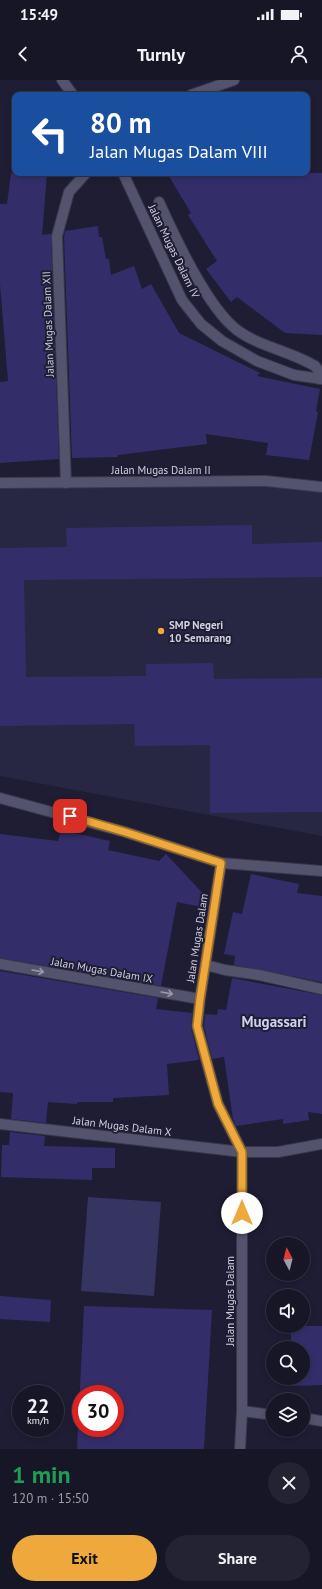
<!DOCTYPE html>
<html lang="en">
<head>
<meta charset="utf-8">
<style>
	body { margin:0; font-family:"PT Sans",sans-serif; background:#232333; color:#f1f3f6; height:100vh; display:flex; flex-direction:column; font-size:15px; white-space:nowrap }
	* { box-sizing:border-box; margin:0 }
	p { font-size:13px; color:#9e9fa7 }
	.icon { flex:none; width:22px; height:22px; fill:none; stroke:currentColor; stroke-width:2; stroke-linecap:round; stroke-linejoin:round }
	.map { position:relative; height:1369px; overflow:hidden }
	.drawer { display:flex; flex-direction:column; background:#161627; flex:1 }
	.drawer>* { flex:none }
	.guide { position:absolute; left:12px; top:12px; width:298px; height:84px; border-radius:8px; box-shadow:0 2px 6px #0003,0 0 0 1px #353544; background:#1a4fa0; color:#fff; overflow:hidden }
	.needle { width:26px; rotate:353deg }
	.controls { position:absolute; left:266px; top:1157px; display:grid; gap:8px }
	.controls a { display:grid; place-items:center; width:44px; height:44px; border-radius:50%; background:#161627; box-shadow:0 2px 6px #0003,0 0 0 1px #353544; font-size:20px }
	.speed { position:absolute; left:12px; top:1305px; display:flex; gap:8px; font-size:20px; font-weight:700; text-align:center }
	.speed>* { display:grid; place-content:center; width:52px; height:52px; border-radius:50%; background:#161627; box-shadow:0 2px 6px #0003,0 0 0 1px #353544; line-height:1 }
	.speed small { font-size:10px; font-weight:400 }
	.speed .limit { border:6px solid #d22; background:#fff; color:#111 }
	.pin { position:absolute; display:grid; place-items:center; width:34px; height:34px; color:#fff; margin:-17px; border-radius:8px; box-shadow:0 2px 6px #0006 }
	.me { position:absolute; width:44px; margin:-22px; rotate:0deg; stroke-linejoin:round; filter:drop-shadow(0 0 3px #0008) }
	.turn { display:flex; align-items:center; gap:14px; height:84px; padding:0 12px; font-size:18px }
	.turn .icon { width:52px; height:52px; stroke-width:2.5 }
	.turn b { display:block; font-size:28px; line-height:34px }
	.round { display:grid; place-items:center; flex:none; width:42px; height:42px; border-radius:21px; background:#232333 }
	.head { display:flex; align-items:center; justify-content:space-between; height:68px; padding:0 12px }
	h1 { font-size:24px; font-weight:800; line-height:30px; color:#1e9e55 }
	.primary-button { display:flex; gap:8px; margin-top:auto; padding:8px 12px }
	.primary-button a { flex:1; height:46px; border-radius:24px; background:#eea83c; color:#111; font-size:16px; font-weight:800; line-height:46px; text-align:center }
	.primary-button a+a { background:#232333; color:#f1f3f6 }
	.status { display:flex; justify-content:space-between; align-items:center; height:28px; padding:0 20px; background:#161627; direction:ltr }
	.status svg { height:11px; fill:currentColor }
	header { display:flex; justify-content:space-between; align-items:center; height:52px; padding:0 12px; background:#161627; font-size:18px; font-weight:800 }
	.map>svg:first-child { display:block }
	.built { fill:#282743 }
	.green { fill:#363461 }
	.building { fill:#332e69; fill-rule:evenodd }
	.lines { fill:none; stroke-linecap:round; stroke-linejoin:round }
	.minor-casing { stroke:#38374a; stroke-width:12 }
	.minor { stroke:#53536d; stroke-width:10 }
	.oneway { stroke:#9898ac }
	.route-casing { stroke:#9b6d27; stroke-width:10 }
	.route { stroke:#eea83c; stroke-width:7 }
	.poi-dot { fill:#eea83c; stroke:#1e1d34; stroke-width:1.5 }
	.labels { text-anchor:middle; stroke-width:4; stroke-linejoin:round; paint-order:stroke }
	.street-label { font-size:11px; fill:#d0d0e0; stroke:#1e1d34 }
	.poi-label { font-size:11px; font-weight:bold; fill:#d0d0e0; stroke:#1e1d34; text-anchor:start }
	.district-label { font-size:15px; font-weight:bold; fill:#d0d1f0; stroke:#1e1d34 }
</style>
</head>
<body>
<div class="status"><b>15:49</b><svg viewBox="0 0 49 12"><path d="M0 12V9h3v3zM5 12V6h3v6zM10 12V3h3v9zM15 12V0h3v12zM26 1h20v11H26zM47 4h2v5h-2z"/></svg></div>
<header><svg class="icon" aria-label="back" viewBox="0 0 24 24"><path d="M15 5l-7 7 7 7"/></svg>Turnly<svg class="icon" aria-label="person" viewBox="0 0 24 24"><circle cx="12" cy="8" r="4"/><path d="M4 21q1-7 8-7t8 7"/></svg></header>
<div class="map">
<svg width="322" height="1369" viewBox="0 0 322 1369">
	<rect width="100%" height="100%" fill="#1e1d34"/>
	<polygon class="built" points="0,399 322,407 322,756 0,696"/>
	<polygon class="green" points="88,1117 161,1122 154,1216 81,1211"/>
	<g class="building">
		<polygon points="11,93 47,93 42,155 51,154 59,379 0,383 0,302 8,301 0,204 0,124 7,124"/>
		<polygon points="167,93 322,93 322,255 285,253 237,217 231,222 206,189 217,181 188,135 191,133"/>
		<polygon points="98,146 99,157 102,157 106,179 109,179 111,195 134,186 142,209 151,204 179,253 260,293 257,296 320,309 316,331 318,332 309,380 266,375 268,363 206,354 207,364 118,375 118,377 72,378 64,157 65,151"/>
		<polygon points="252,445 252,464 322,462 322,497 24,500 26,597 146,596 146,584 213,583 214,599 322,598 322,732 210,733 210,665 135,666 134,644 0,646 0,468 67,467 66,448"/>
		<polygon points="61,750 110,761 108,770 159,781 166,774 209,820 207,828 177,822 161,906 0,878 0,754 58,761"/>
		<polygon points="251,794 299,804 297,813 322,816 322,902 234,885 235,876 224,874 233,832 242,834"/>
		<polygon points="0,891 158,918 156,929 192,933 191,948 199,980 167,984 169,1015 113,1018 113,1022 77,1022 77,1024 48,1022 46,1043 11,1039 13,1013 0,1012"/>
		<polygon points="232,898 322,915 322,1034 308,1032 309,1040 283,1044 283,1039 236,1046 233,1039 224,977 212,979 204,946 205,934 217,935 218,929 226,930"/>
		<polygon points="10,1052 45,1056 44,1066 115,1068 115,1088 92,1088 92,1100 1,1097 2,1065 9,1065"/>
		<polygon points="0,1216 51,1220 50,1242 0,1239"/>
		<path d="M84 1226 212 1230 204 1369H77ZM81 1314H115V1348H81Z"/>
		<polygon points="291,1246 322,1246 322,1305 292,1306 292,1298 303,1298 303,1268 291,1268"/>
	</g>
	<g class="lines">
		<defs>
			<g id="minor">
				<polyline points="62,0 73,15"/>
				<polyline points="191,15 234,0"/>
				<polyline points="123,93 182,220 201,244 222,261 257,281 294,295 322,299"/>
				<path d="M159 122C175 157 207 227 237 250 260 267 290 271 315 286L318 290 320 299"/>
				<polyline points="0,403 266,401 322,407"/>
				<polyline points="66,403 57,156 69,112 86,93"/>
				<polyline points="0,718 125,752 221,783 322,791"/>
				<polyline points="221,783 200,919 197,946 218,1024 242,1072 242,1331 240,1369"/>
				<polyline points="0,884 200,919"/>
				<polyline points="206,885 225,890 259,895 322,909"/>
				<polyline points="0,1044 242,1072 278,1072 322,1064"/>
				<polyline points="242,1331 273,1335"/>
				<polyline points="303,1338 322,1341"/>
			</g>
		</defs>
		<use href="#minor" class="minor-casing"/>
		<use href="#minor" class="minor"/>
	</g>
	<defs><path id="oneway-shaft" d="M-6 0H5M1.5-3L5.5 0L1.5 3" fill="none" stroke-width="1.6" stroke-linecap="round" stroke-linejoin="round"/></defs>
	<g class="oneway">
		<use href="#oneway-shaft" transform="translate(38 891) rotate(10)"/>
		<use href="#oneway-shaft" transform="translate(167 913) rotate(10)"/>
	</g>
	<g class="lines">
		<defs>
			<polyline id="route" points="70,736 125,752 221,783 200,919 197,946 218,1024 242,1072 242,1133"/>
		</defs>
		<use href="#route" class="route-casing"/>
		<use href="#route" class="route"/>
	</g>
	<circle class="poi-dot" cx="161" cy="551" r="4"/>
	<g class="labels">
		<g class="street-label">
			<text transform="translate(174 171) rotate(64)" y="4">Jalan Mugas Dalam IV</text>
			<text transform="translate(48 244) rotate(-92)" y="4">Jalan Mugas Dalam XII</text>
			<text x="161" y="394">Jalan Mugas Dalam II</text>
			<text transform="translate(197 858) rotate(-81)" y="4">Jalan Mugas Dalam</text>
			<text transform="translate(102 890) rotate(10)" y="4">Jalan Mugas Dalam IX</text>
			<text transform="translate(122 1046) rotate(7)" y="4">Jalan Mugas Dalam X</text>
			<text transform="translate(230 1221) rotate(-90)" y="4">Jalan Mugas Dalam</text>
		</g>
		<g class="poi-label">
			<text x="169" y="549">SMP Negeri<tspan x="169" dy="13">10 Semarang</tspan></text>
		</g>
		<g class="district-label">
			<text x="274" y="947">Mugassari</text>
		</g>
	</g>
</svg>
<div class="controls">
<a><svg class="needle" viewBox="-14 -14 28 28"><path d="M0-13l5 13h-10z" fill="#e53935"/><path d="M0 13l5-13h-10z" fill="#9e9fa7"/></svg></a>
<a><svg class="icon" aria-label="sound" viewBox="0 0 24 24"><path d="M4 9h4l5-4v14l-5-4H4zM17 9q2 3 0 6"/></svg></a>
<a><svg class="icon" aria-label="search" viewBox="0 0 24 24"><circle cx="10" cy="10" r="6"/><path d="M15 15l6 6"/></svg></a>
<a><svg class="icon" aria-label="layers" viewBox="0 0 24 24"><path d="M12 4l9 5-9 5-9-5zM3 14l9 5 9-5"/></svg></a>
</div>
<div class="speed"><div>22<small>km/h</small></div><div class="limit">30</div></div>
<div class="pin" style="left:70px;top:736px;background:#d93025"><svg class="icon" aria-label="arrive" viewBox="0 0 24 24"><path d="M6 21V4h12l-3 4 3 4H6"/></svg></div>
<svg class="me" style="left:242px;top:1133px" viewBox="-20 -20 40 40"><circle r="19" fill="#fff"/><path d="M0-13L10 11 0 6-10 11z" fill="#eea83c"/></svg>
<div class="guide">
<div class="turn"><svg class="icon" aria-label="left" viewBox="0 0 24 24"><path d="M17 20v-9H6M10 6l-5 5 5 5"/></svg><div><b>80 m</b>Jalan Mugas Dalam VIII</div></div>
</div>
</div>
<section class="drawer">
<div class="head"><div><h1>1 min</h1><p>120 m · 15:50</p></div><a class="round"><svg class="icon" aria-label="close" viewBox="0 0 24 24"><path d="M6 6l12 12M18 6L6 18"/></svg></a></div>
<div class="primary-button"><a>Exit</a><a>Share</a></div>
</section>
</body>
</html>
